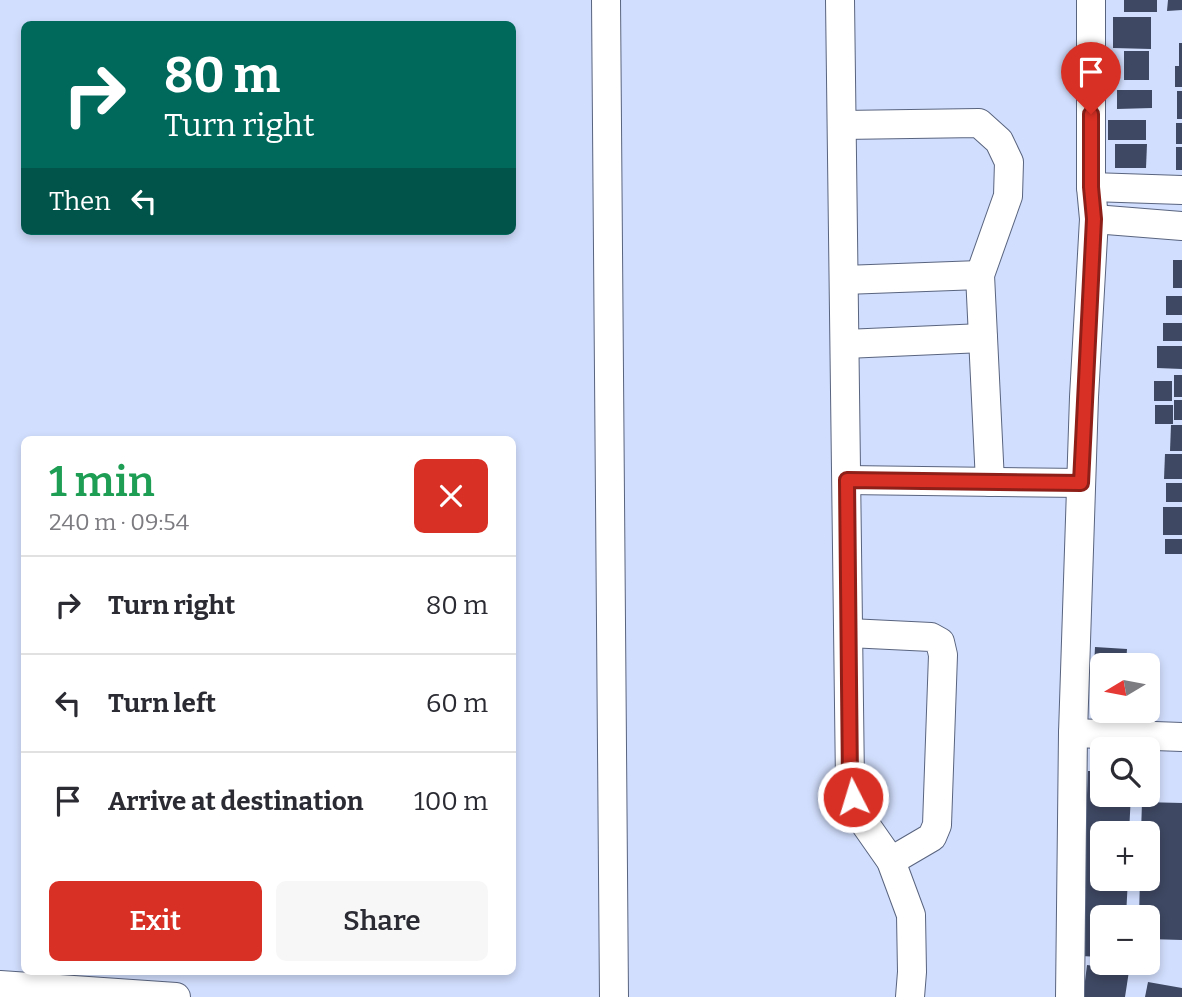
<!DOCTYPE html>
<html lang="en">
<head>
<meta charset="utf-8">
<style>
	body { margin:0; font-family:Bitter,serif; background:#f7f7f7; color:#2b2b33; height:100vh; display:flex; flex-direction:column; font-size:26px; white-space:nowrap }
	* { box-sizing:border-box; margin:0 }
	p { font-size:23px; color:#7c7c81 }
	.icon { flex:none; width:38px; height:38px; fill:none; stroke:currentColor; stroke-width:2; stroke-linecap:round; stroke-linejoin:round }
	.map { position:relative; flex:1; overflow:hidden }
	.drawer { position:absolute; left:21px; top:436px; width:495px; height:539px; display:flex; flex-direction:column; background:#fff; border-radius:10px; box-shadow:0 4px 10px #0003 }
	.drawer>* { flex:none }
	.top-card { position:absolute; left:21px; top:21px; width:495px; height:214px; border-radius:10px; box-shadow:0 4px 10px #0003; background:#00695c; color:#fff; overflow:hidden }
	.needle { width:46px; rotate:260deg }
	.tools { position:absolute; left:1090px; top:653px; display:grid; gap:14px }
	.tools a { display:grid; place-items:center; width:70px; height:70px; border-radius:10px; background:#fff; box-shadow:0 4px 10px #0003; font-size:35px }
	.pin { position:absolute; display:grid; place-items:center; width:60px; height:60px; color:#fff; margin:-72px -30px; border-radius:50% 50% 50% 0; rotate:-45deg; box-shadow:0 0 7px #0007 }
	.pin .icon { rotate:45deg }
	.me { position:absolute; width:77px; margin:-38px; rotate:355deg; stroke-linejoin:round; filter:drop-shadow(0 0 5px #0008) }
	.turn { display:flex; align-items:center; gap:24px; height:147px; padding:0 28px; font-size:32px }
	.turn .icon { width:91px; height:91px; stroke-width:2.5 }
	.turn b { display:block; font-size:49px; line-height:60px }
	.then { display:flex; align-items:center; height:66px; padding:0 28px; background:#0003; gap:14px; font-size:26px }
	.round { display:grid; place-items:center; flex:none; width:74px; height:74px; border-radius:10px; background:#f7f7f7 }
	.summary { display:flex; align-items:center; justify-content:space-between; height:119px; padding:0 28px }
	h1 { font-size:42px; font-weight:600; line-height:52px; color:#1e9e55 }
	.primary-button { display:flex; gap:14px; margin-top:auto; padding:14px 28px }
	.primary-button a { flex:1; height:80px; border-radius:10px; background:#d93025; color:#fff; font-size:28px; font-weight:600; line-height:80px; text-align:center }
	.primary-button a+a { background:#f7f7f7; color:#2b2b33 }
	ul { padding:0; list-style:none }
	li { display:flex; align-items:center; gap:21px; height:98px; padding:0 28px; border-top:2px solid #e1e1e2 }
	li div { flex:1 }
	li b { display:block; font-size:26px }
	li em { font-style:normal }
	.map>svg:first-child { display:block }
	.building { fill:#3e4862 }
	.lines { fill:none; stroke-linecap:round; stroke-linejoin:round }
	.minor-casing { stroke:#59647f; stroke-width:30 }
	.minor { stroke:#fff; stroke-width:28 }
	.route-casing { stroke:#8d1f18; stroke-width:18 }
	.route { stroke:#d93025; stroke-width:12 }
</style>
</head>
<body>
<div class="map">
<svg width="1182" height="997" viewBox="0 0 1182 997">
	<rect width="100%" height="100%" fill="#d1defd"/>
	<g class="building">
		<rect x="1124" y="0" width="33" height="12"/>
		<polygon points="1168,0 1182,0 1182,10 1167,11"/>
		<polygon points="1113,17 1151,17 1151,49 1113,48"/>
		<polygon points="1179,43 1182,43 1182,87 1175,87 1175,66 1179,66"/>
		<rect x="1124" y="51" width="25" height="29"/>
		<polygon points="1117,90 1152,90 1152,108 1117,109"/>
		<rect x="1177" y="91" width="5" height="28"/>
		<rect x="1108" y="120" width="38" height="20"/>
		<rect x="1176" y="123" width="6" height="21"/>
		<polygon points="1115,144 1147,144 1146,168 1115,168"/>
		<rect x="1176" y="147" width="6" height="23"/>
		<rect x="1173" y="260" width="9" height="28"/>
		<rect x="1166" y="296" width="16" height="19"/>
		<rect x="1163" y="323" width="19" height="18"/>
		<polygon points="1157,346 1182,346 1182,369 1157,368"/>
		<rect x="1174" y="375" width="8" height="22"/>
		<rect x="1154" y="381" width="18" height="20"/>
		<rect x="1174" y="400" width="8" height="20"/>
		<rect x="1155" y="405" width="18" height="19"/>
		<polygon points="1171,425 1182,425 1182,451 1170,451"/>
		<polygon points="1165,454 1182,454 1182,479 1164,479"/>
		<rect x="1166" y="483" width="16" height="19"/>
		<rect x="1163" y="507" width="19" height="28"/>
		<rect x="1165" y="539" width="17" height="15"/>
		<polygon points="1095,647 1127,649 1126,665 1102,665 1102,709 1092,708"/>
		<polygon points="1088,771 1102,771 1102,794 1131,794 1129,833 1102,833 1102,878 1128,878 1126,917 1102,917 1102,957 1080,956"/>
		<polygon points="1142,802 1182,803 1182,940 1148,939 1148,917 1139,917 1140,878 1148,878 1148,833 1141,833"/>
		<polygon points="1087,965 1129,971 1125,997 1083,997"/>
		<polygon points="1148,982 1182,988 1182,997 1145,997"/>
	</g>
	<g class="lines">
		<defs>
			<g id="minor">
				<polyline points="606,0 614,997"/>
				<polyline points="840,0 850,783 856,811 891,861 911,915 912,972 910,997"/>
				<polyline points="842,125 979,123 999,141 1009,162 1008,196 980,275 990,482"/>
				<polyline points="1091,187 1182,190"/>
				<polyline points="1094,219 1182,226"/>
				<polyline points="844,280 980,275"/>
				<polyline points="845,344 983,338"/>
				<polyline points="847,480 1081,483"/>
				<polyline points="849,633 931,637 940,642 943,655 937,825 932,837 891,861"/>
				<polyline points="1073,733 1182,737"/>
				<polyline points="0,985 176,997"/>
				<polyline points="1070,997 1073,733 1084,397 1094,219 1091,187 1091,0"/>
			</g>
		</defs>
		<use href="#minor" class="minor-casing"/>
		<use href="#minor" class="minor"/>
	</g>
	<g class="lines">
		<defs>
			<polyline id="route" points="853,797 850,783 847,480 1081,483 1094,219 1091,187 1091,114"/>
		</defs>
		<use href="#route" class="route-casing"/>
		<use href="#route" class="route"/>
	</g>
</svg>
<div class="tools">
<a><svg class="needle" viewBox="-14 -14 28 28"><path d="M0-13l5 13h-10z" fill="#e53935"/><path d="M0 13l5-13h-10z" fill="#7c7c81"/></svg></a>
<a><svg class="icon" aria-label="search" viewBox="0 0 24 24"><circle cx="10" cy="10" r="6"/><path d="M15 15l6 6"/></svg></a>
<a>+</a>
<a>−</a>
</div>
<div class="pin" style="left:1091px;top:114px;background:#d93025"><svg class="icon" aria-label="arrive" viewBox="0 0 24 24"><path d="M6 21V4h12l-3 4 3 4H6"/></svg></div>
<svg class="me" style="left:853px;top:797px" viewBox="-20 -20 40 40"><circle r="17" fill="#d93025" stroke="#fff" stroke-width="3"/><path d="M0-11L8 9 0 5-8 9z" fill="#fff"/></svg>
<div class="top-card">
<div class="turn"><svg class="icon" aria-label="right" viewBox="0 0 24 24"><path d="M7 20v-9h11M14 6l5 5-5 5"/></svg><div><b>80 m</b>Turn right</div></div>
<div class="then">Then<svg class="icon" aria-label="left" viewBox="0 0 24 24"><path d="M17 20v-9H6M10 6l-5 5 5 5"/></svg></div>
</div>
<section class="drawer">
<div class="summary"><div><h1>1 min</h1><p>240 m · 09:54</p></div><a class="round" style="background:#d93025;color:#fff"><svg class="icon" aria-label="close" viewBox="0 0 24 24"><path d="M6 6l12 12M18 6L6 18"/></svg></a></div>
<ul>
<li><svg class="icon" aria-label="right" viewBox="0 0 24 24"><path d="M7 20v-9h11M14 6l5 5-5 5"/></svg><div><b>Turn right</b></div><em>80 m</em></li>
<li><svg class="icon" aria-label="left" viewBox="0 0 24 24"><path d="M17 20v-9H6M10 6l-5 5 5 5"/></svg><div><b>Turn left</b></div><em>60 m</em></li>
<li><svg class="icon" aria-label="arrive" viewBox="0 0 24 24"><path d="M6 21V4h12l-3 4 3 4H6"/></svg><div><b>Arrive at destination</b></div><em>100 m</em></li>
</ul>
<div class="primary-button"><a>Exit</a><a>Share</a></div>
</section>
</div>
</body>
</html>
